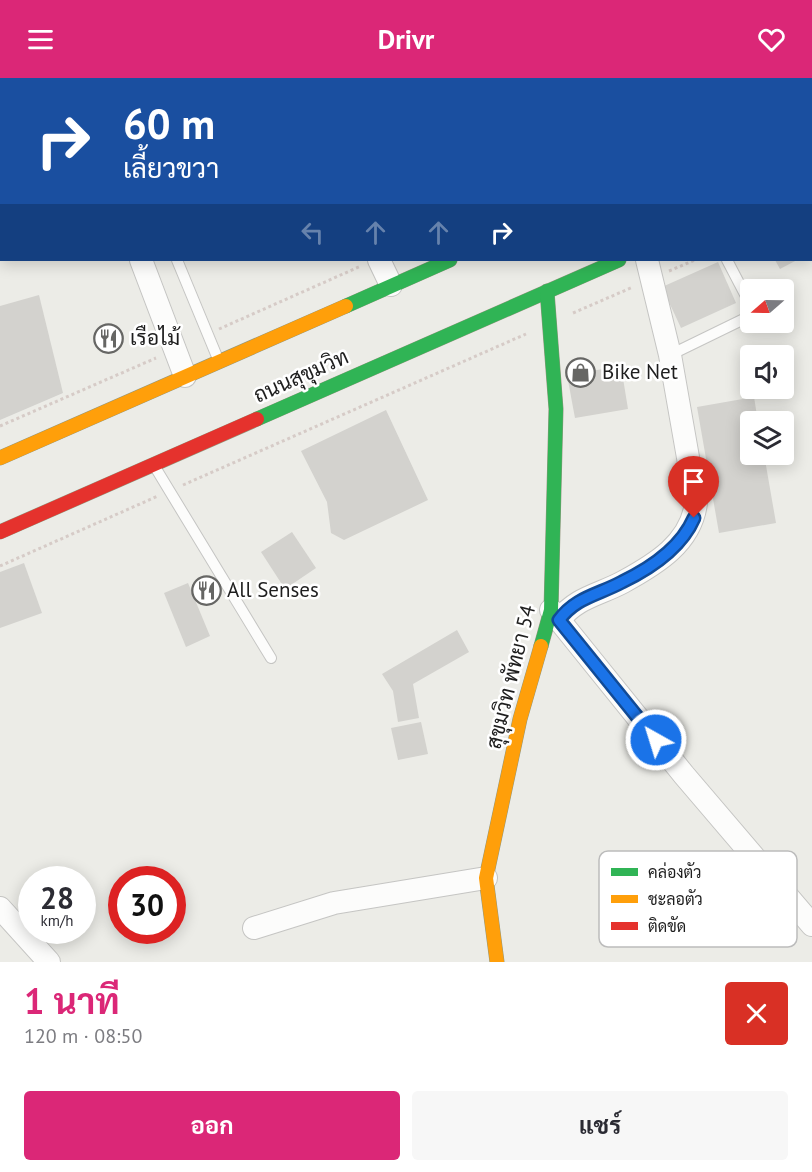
<!DOCTYPE html>
<html lang="th">
<head>
<meta charset="utf-8">
<style>
	body { margin:0; font-family:"PT Sans",Sarabun,sans-serif; background:#f7f7f7; color:#2b2b33; height:100vh; display:flex; flex-direction:column; font-size:22px; white-space:nowrap }
	* { box-sizing:border-box; margin:0 }
	p { font-size:20px; color:#7c7c81 }
	.icon { flex:none; width:33px; height:33px; fill:none; stroke:currentColor; stroke-width:2; stroke-linecap:round; stroke-linejoin:round }
	.map { position:relative; height:884px; overflow:hidden }
	.sheet { display:flex; flex-direction:column; background:#fff; flex:1 }
	.sheet>* { flex:none }
	.hud { position:absolute; left:0px; top:0px; width:813px; height:183px; box-shadow:0 3px 15px #0003; background:#1a4fa0; color:#fff; overflow:hidden }
	.needle { width:39px; rotate:250deg }
	.buttons { position:absolute; left:740px; top:201px; display:grid; gap:12px }
	.buttons a { display:grid; place-items:center; width:54px; height:54px; border-radius:6px; background:#fff; box-shadow:0 3px 15px #0003; font-size:30px }
	.speed { position:absolute; left:18px; top:788px; display:flex; gap:12px; font-size:30px; font-weight:700; text-align:center }
	.speed>* { display:grid; place-content:center; width:78px; height:78px; border-radius:50%; background:#fff; box-shadow:0 3px 15px #0003; line-height:1 }
	.speed small { font-size:15px; font-weight:400 }
	.speed .limit { border:9px solid #d22; background:#fff; color:#111 }
	.pin { position:absolute; display:grid; place-items:center; width:51px; height:51px; color:#fff; margin:-62px -26px; border-radius:50% 50% 50% 0; rotate:-45deg; box-shadow:0 0 6px #0007 }
	.pin .icon { rotate:45deg }
	.me { position:absolute; width:66px; margin:-33px; rotate:321deg; stroke-linejoin:round; filter:drop-shadow(0 0 4px #0008) }
	.turn { display:flex; align-items:center; gap:21px; height:126px; padding:0 24px; font-size:27px }
	.turn .icon { width:78px; height:78px; stroke-width:2.5 }
	.turn b { display:block; font-size:42px; line-height:51px }
	.lanes { display:flex; align-items:center; height:57px; padding:0 24px; background:#0003; justify-content:center; gap:30px; direction:ltr }
	.lanes .off { opacity:.35 }
	.round { display:grid; place-items:center; flex:none; width:63px; height:63px; border-radius:6px; background:#f7f7f7 }
	.overview { display:flex; align-items:center; justify-content:space-between; height:102px; padding:0 24px }
	h1 { font-size:36px; font-weight:700; line-height:45px; color:#db2777 }
	.action { display:flex; gap:12px; margin-top:auto; padding:12px 24px }
	.action a { flex:1; height:69px; border-radius:6px; background:#db2777; color:#fff; font-size:24px; font-weight:700; line-height:69px; text-align:center }
	.action a+a { background:#f7f7f7; color:#2b2b33 }
	header { display:flex; justify-content:space-between; align-items:center; height:78px; padding:0 24px; background:#db2777; color:#fff; font-size:27px; font-weight:700 }
	.map>svg:first-child { display:block }
	.building { fill:#d3d2ce }
	.lines { fill:none; stroke-linecap:round; stroke-linejoin:round }
	.lane-casing { stroke:#c5c5c3; stroke-width:12 }
	.street-casing { stroke:#c5c5c3; stroke-width:24 }
	.fast-casing { stroke:#91977e; stroke-width:15 }
	.slow-casing { stroke:#91977e; stroke-width:15 }
	.jam-casing { stroke:#91977e; stroke-width:15 }
	.path { stroke:#d6cbc7; stroke-width:3; stroke-dasharray:3 3; stroke-linecap:butt }
	.lane { stroke:#fcfcfb; stroke-width:10 }
	.street { stroke:#fcfcfb; stroke-width:22 }
	.fast { stroke:#30b455; stroke-width:14 }
	.slow { stroke:#ff9f0a; stroke-width:14 }
	.jam { stroke:#e5322d; stroke-width:14 }
	.route-casing { stroke:#114b97; stroke-width:15 }
	.route { stroke:#1a73e8; stroke-width:10 }
	.labels { text-anchor:middle; stroke-width:5; stroke-linejoin:round; paint-order:stroke }
	.poi-label { font-size:21px; fill:#1e1e1e; stroke:#fff; text-anchor:start }
	.street-label { font-size:21px; fill:#1e1e1e; stroke:#fff }
	.key { fill:#fff; stroke:#bcbcbc; stroke-width:1.5 }
	.key-label { font-size:16px; fill:#1e1e1e }
</style>
</head>
<body>
<header><svg class="icon" aria-label="menu" viewBox="0 0 24 24"><path d="M4 6h16M4 12h16M4 18h16"/></svg>Drivr<svg class="icon" aria-label="heart" viewBox="0 0 24 24"><path d="M12 20l-8-8c-3-5 5-10 8-4 3-6 11-1 8 4z"/></svg></header>
<div class="map">
<svg width="812" height="884" viewBox="0 0 812 884">
	<rect width="100%" height="100%" fill="#ecece7"/>
	<g class="building">
		<polygon points="775,182 797,182 780,191"/>
		<polygon points="718,184 736,225 681,250 662,209"/>
		<polygon points="39,217 63,315 0,342 0,228"/>
		<polygon points="621,288 628,331 575,340 567,297"/>
		<polygon points="754,319 758,344 750,344 750,376 764,376 776,445 719,455 697,329"/>
		<polygon points="386,332 428,422 344,462 331,455 327,424 301,373"/>
		<polygon points="292,454 316,490 285,511 261,474"/>
		<polygon points="24,485 42,535 0,550 0,494"/>
		<polygon points="188,505 210,558 186,569 164,515"/>
		<polygon points="457,552 469,574 413,606 419,640 398,644 393,613 382,596"/>
		<polygon points="421,644 428,676 398,682 391,650"/>
	</g>
	<g class="lines">
		<defs>
			<g id="lane">
				<polyline points="54,0 54,2"/>
				<polyline points="177,182 218,281"/>
				<polyline points="727,182 750,226"/>
				<polyline points="670,277 750,238"/>
				<polyline points="155,389 271,580"/>
			</g>
			<g id="street">
				<polyline points="39,0 40,2"/>
				<polyline points="289,0 289,2"/>
				<polyline points="0,72 2,72"/>
				<polyline points="141,182 185,298"/>
				<polyline points="379,182 391,207"/>
				<polyline points="551,532 684,697 812,847"/>
				<path d="M559 542C577 519 599 517 623 504 656 486 691 465 696 425L670 277 647 182"/>
				<polyline points="0,830 49,884"/>
				<polyline points="254,850 334,825 486,800"/>
			</g>
			<g id="fast">
				<polyline points="346,228 450,182"/>
				<polyline points="257,341 619,182"/>
				<polyline points="541,568 551,532 556,331 547,213"/>
			</g>
			<g id="slow">
				<polyline points="637,0 637,2"/>
				<polyline points="0,380 346,228"/>
				<polyline points="497,884 486,800 520,641 541,568"/>
			</g>
			<polyline id="jam" points="0,454 257,341"/>
		</defs>
		<use href="#lane" class="lane-casing"/>
		<use href="#street" class="street-casing"/>
		<use href="#fast" class="fast-casing"/>
		<use href="#slow" class="slow-casing"/>
		<use href="#jam" class="jam-casing"/>
		<g class="path">
			<polyline points="784,2 788,0"/>
			<polyline points="812,130 812,129"/>
			<polyline points="669,193 695,182"/>
			<polyline points="573,235 633,209"/>
			<polyline points="219,251 361,188"/>
			<polyline points="0,348 156,280"/>
			<polyline points="183,407 526,256"/>
			<polyline points="0,488 158,418"/>
		</g>
		<use href="#lane" class="lane"/>
		<use href="#street" class="street"/>
		<use href="#fast" class="fast"/>
		<use href="#slow" class="slow"/>
		<use href="#jam" class="jam"/>
	</g>
	<g class="lines">
		<defs>
			<path id="route" d="M656 662 559 542C576 519 598 517 622 504 651 490 681 470 694 440"/>
		</defs>
		<use href="#route" class="route-casing"/>
		<use href="#route" class="route"/>
	</g>
	<defs>
		<symbol id="restaurant-ring" viewBox="-11 -11 22 22"><circle r="9.5" fill="#fff" stroke="#666664" stroke-width="1.5"/><path d="M-5-6h1v4h1v-4h1v4h1v-4h1v5L-1.5 .5V6h-2V.5L-5-1ZM5-6V6H3V1.5H1.5Q1.5-4 5-6Z" fill="#666664"/></symbol>
		<symbol id="shop-ring" viewBox="-11 -11 22 22"><circle r="9.5" fill="#fff" stroke="#666664" stroke-width="1.5"/><path d="M-5-2.5h2.3a2.7 3.5 0 0 1 5.4 0H5L5.5 6h-11ZM-1.5-2.5h3a1.5 2.3 0 0 0-3 0Z" fill="#666664"/></symbol>
	</defs>
	<g fill-rule="evenodd">
		<use href="#restaurant-ring" x="92" y="244" width="33" height="33"/>
		<use href="#shop-ring" x="564" y="278" width="33" height="33"/>
		<use href="#restaurant-ring" x="190" y="496" width="33" height="33"/>
	</g>
	<g class="labels">
		<g class="poi-label">
			<text x="130" y="267">เรือไม้</text>
			<text x="602" y="301">Bike Net</text>
			<text x="227" y="519">All Senses</text>
		</g>
		<g class="street-label">
			<text transform="translate(301 298) rotate(-24)" y="7">ถนนสุขุมวิท</text>
			<text transform="translate(511 599) rotate(-76)" y="7">สุขุมวิท พัทยา 54</text>
		</g>
	</g>
	<rect x="599" y="773" width="198" height="96" rx="9" class="key"/>
	<rect x="611" y="790" width="27" height="8" fill="#30b455"/>
	<rect x="611" y="817" width="27" height="8" fill="#ff9f0a"/>
	<rect x="611" y="844" width="27" height="8" fill="#e5322d"/>
	<g class="key-label">
		<text x="648" y="800">คล่องตัว</text>
		<text x="648" y="827">ชะลอตัว</text>
		<text x="648" y="854">ติดขัด</text>
	</g>
</svg>
<div class="buttons">
<a><svg class="needle" viewBox="-14 -14 28 28"><path d="M0-13l5 13h-10z" fill="#e53935"/><path d="M0 13l5-13h-10z" fill="#7c7c81"/></svg></a>
<a><svg class="icon" aria-label="sound" viewBox="0 0 24 24"><path d="M4 9h4l5-4v14l-5-4H4zM17 9q2 3 0 6"/></svg></a>
<a><svg class="icon" aria-label="layers" viewBox="0 0 24 24"><path d="M12 4l9 5-9 5-9-5zM3 14l9 5 9-5"/></svg></a>
</div>
<div class="speed"><div>28<small>km/h</small></div><div class="limit">30</div></div>
<div class="pin" style="left:694px;top:440px;background:#d93025"><svg class="icon" aria-label="arrive" viewBox="0 0 24 24"><path d="M6 21V4h12l-3 4 3 4H6"/></svg></div>
<svg class="me" style="left:656px;top:662px" viewBox="-20 -20 40 40"><circle r="17" fill="#1a73e8" stroke="#fff" stroke-width="3"/><path d="M0-11L8 9 0 5-8 9z" fill="#fff"/></svg>
<div class="hud">
<div class="turn"><svg class="icon" aria-label="right" viewBox="0 0 24 24"><path d="M7 20v-9h11M14 6l5 5-5 5"/></svg><div><b>60 m</b>เลี้ยวขวา</div></div>
<div class="lanes"><svg class="icon off" aria-label="left" viewBox="0 0 24 24"><path d="M17 20v-9H6M10 6l-5 5 5 5"/></svg><svg class="icon off" aria-label="ahead" viewBox="0 0 24 24"><path d="M12 20V5M6 11l6-6 6 6"/></svg><svg class="icon off" aria-label="ahead" viewBox="0 0 24 24"><path d="M12 20V5M6 11l6-6 6 6"/></svg><svg class="icon" aria-label="right" viewBox="0 0 24 24"><path d="M7 20v-9h11M14 6l5 5-5 5"/></svg></div>
</div>
</div>
<section class="sheet">
<div class="overview"><div><h1>1 นาที</h1><p>120 m · 08:50</p></div><a class="round" style="background:#d93025;color:#fff"><svg class="icon" aria-label="close" viewBox="0 0 24 24"><path d="M6 6l12 12M18 6L6 18"/></svg></a></div>
<div class="action"><a>ออก</a><a>แชร์</a></div>
</section>
</body>
</html>
